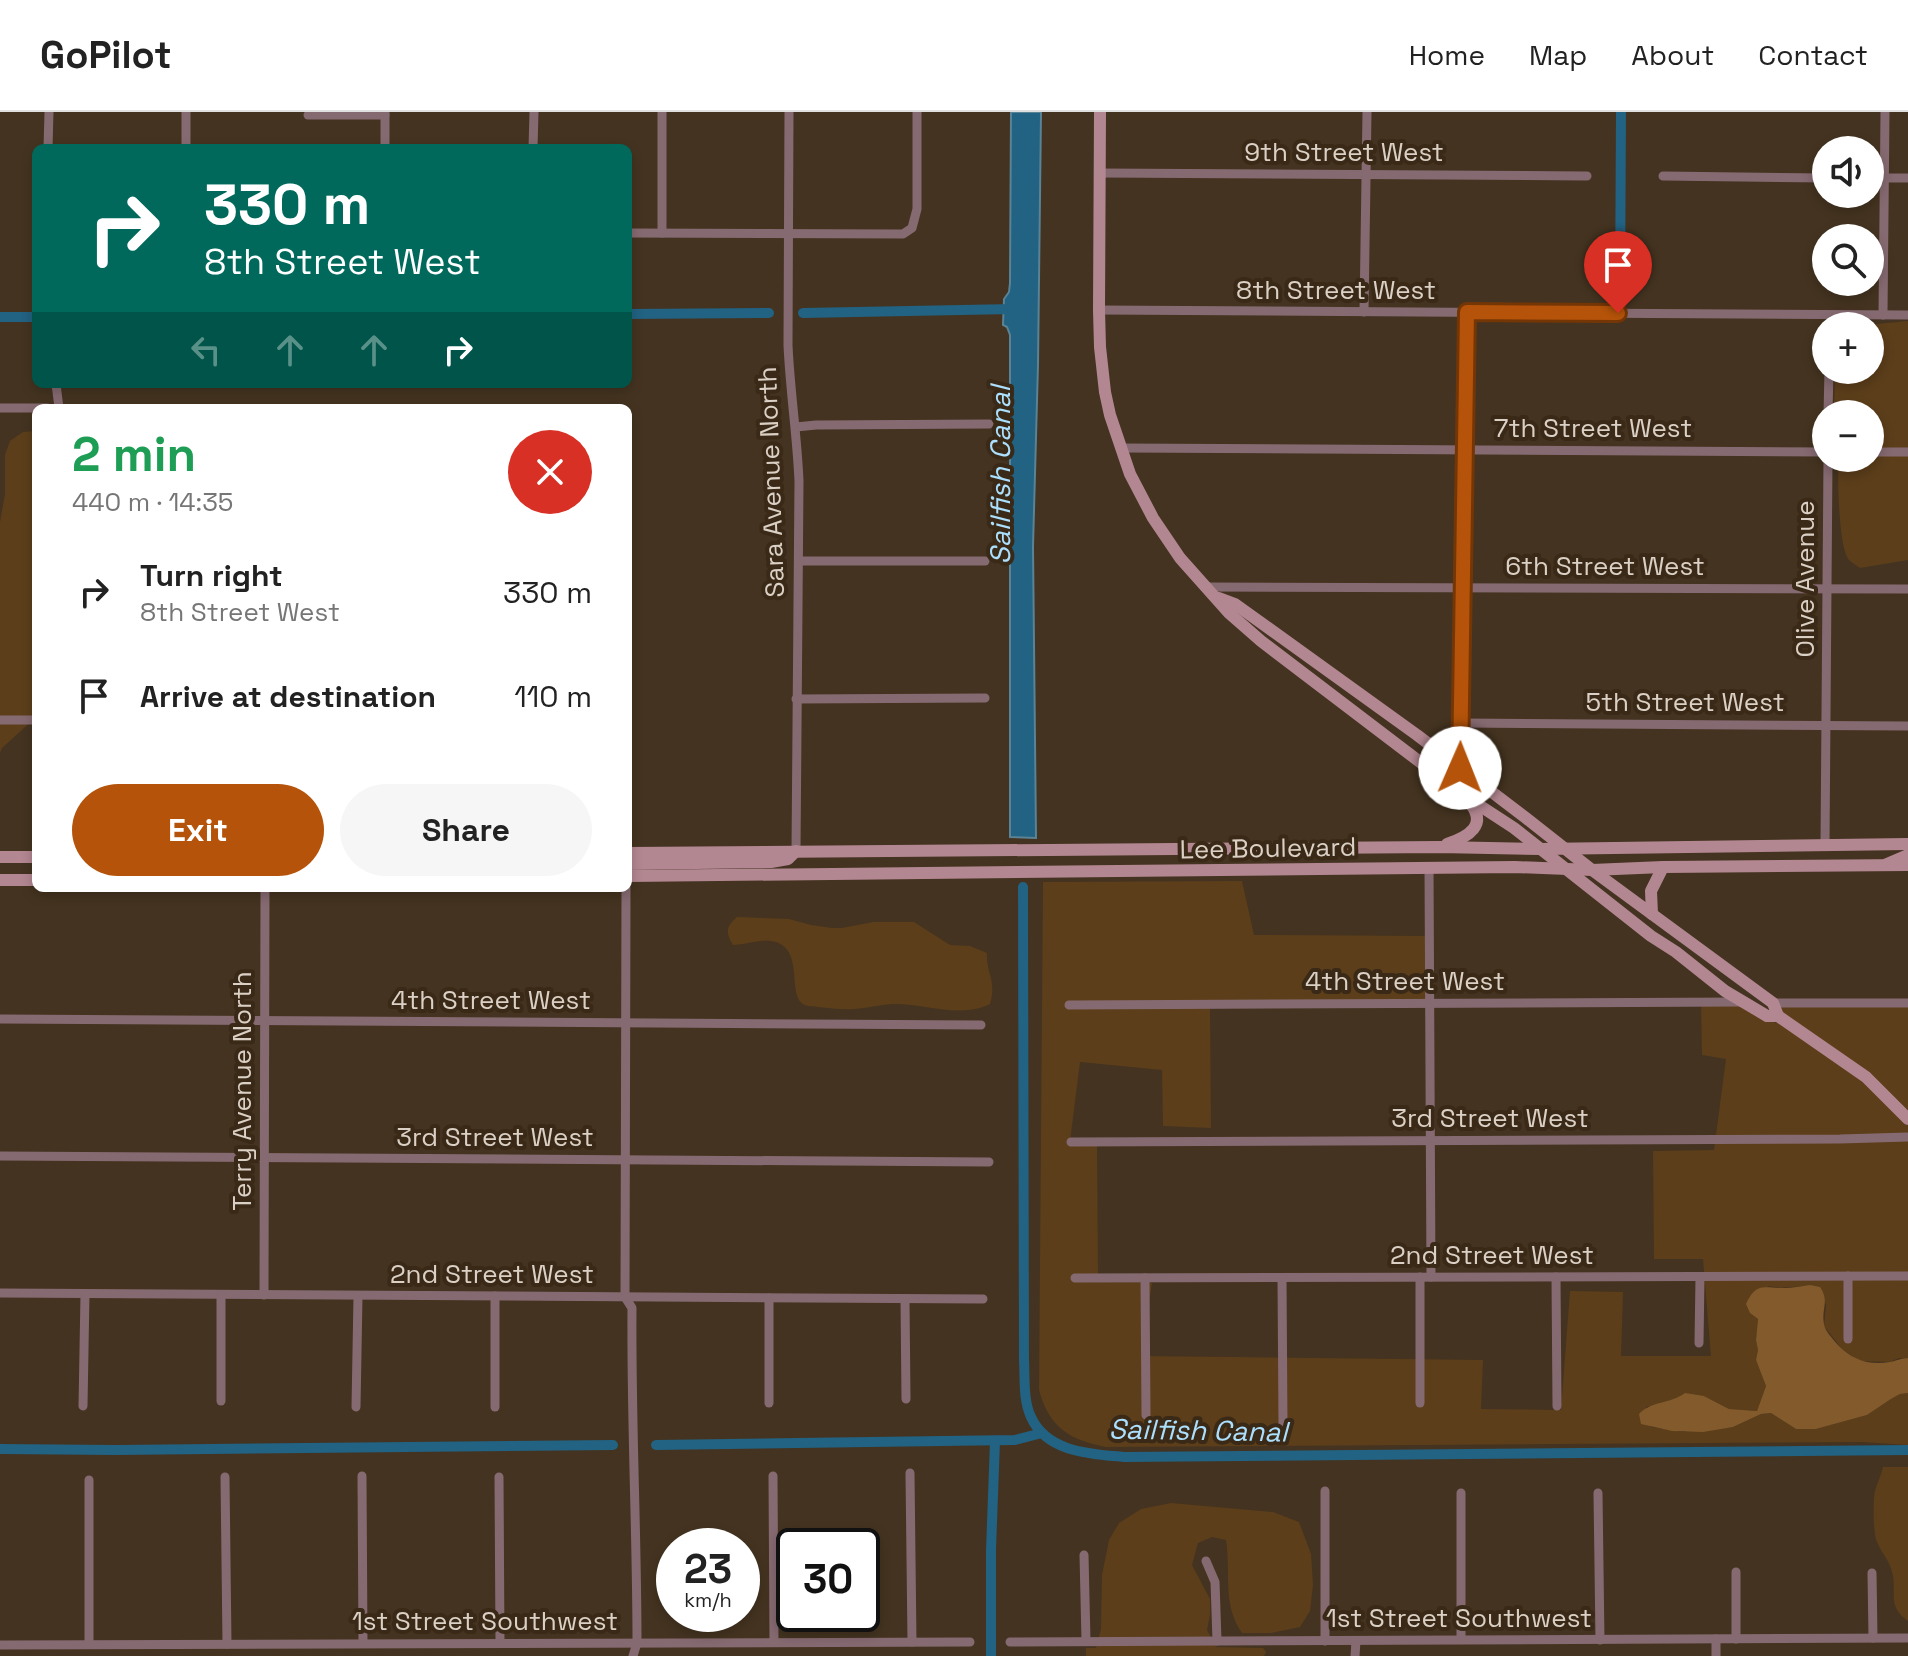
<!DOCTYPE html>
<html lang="en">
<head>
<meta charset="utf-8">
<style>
	body { margin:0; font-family:"Space Grotesk",sans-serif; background:#f6f6f6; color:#222; height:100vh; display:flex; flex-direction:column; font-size:30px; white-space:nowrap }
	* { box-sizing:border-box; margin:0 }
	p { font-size:26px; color:#767676 }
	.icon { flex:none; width:44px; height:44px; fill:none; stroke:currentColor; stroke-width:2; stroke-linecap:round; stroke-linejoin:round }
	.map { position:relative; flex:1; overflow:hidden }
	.details { position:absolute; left:32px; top:292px; width:600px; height:488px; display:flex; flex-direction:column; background:#fff; border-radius:12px; box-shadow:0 4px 12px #0003 }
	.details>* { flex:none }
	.top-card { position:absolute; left:32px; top:32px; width:600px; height:244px; border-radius:12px; box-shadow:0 4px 12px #0003; background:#00695c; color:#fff; overflow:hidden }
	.buttons { position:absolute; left:1812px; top:24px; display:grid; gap:16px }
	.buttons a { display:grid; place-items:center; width:72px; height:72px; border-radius:50%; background:#fff; box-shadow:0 4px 12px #0003; font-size:40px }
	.speed { position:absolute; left:656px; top:1416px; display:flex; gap:16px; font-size:40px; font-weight:700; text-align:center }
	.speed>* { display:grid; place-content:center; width:104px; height:104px; border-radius:50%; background:#fff; box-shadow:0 4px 12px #0003; line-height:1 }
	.speed small { font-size:20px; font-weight:400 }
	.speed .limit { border:4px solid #111; border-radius:12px; background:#fff; color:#111 }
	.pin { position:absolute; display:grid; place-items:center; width:68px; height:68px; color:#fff; margin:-82px -34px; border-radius:50% 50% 50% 0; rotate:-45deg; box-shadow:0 0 8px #0007 }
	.pin .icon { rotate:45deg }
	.me { position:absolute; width:88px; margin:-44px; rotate:1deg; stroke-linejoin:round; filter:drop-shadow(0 0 6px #0008) }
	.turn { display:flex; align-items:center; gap:28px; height:168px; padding:0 40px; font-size:36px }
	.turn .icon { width:104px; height:104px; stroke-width:2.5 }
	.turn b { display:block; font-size:56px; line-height:68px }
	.lanes { display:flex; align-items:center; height:76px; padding:0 40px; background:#0003; justify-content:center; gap:40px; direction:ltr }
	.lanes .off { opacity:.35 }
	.round { display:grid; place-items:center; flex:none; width:84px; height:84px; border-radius:42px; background:#f6f6f6 }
	.head { display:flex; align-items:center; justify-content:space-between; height:136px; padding:0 40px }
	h1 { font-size:48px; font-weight:700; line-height:60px; color:#1e9e55 }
	.action { display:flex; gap:16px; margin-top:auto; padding:16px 40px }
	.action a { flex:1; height:92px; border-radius:48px; background:#b45309; color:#fff; font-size:32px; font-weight:700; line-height:92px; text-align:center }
	.action a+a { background:#f6f6f6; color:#222 }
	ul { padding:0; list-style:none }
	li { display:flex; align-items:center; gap:24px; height:104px; padding:0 40px }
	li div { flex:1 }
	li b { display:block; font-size:30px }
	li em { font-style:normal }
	header { display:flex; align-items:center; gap:48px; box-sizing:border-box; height:112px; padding:0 40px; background:#fff; border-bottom:2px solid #e0e0e0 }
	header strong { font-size:38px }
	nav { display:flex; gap:44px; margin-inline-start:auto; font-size:28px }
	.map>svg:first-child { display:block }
	.green { fill:#5c3e1a }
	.forest { fill:#825a2c }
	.water { fill:#226282; stroke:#5a8396; stroke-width:2 }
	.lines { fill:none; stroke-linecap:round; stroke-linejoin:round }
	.canal { stroke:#226282; stroke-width:10 }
	.street { stroke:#866a71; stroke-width:9 }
	.secondary { stroke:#b38792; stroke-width:12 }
	.route-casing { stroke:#753606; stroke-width:20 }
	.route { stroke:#b45309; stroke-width:14 }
	.labels { text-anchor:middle; stroke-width:8; stroke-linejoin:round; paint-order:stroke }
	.street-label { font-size:26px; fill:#dbd0c5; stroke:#392916 }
	.water-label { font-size:28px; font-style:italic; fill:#abdffd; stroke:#392916 }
</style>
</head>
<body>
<header>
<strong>GoPilot</strong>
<nav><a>Home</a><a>Map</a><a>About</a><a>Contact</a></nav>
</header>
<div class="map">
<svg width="1908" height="1544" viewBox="0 0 1908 1544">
	<rect width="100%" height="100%" fill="#443320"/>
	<g class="green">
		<path d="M1908 209V448L1860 456C1856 453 1852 451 1849 448 1838 434 1838 366 1838 346H1870V302H1834L1835 258H1870V214H1856Z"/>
		<polygon points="36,319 36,605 2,636 0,641 0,410 5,382 5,343 10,329 23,320"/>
		<path d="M1242 769 1254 823 1431 824 1430 890 1210 893 1211 1016 1163 1014 1162 958 1080 950 1070 1029 1097 1030 1098 1164 1152 1171 1141 1244 1483 1248 1481 1297 1561 1298 1570 1179 1623 1180 1621 1244H1711L1703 1147H1654L1653 1039 1714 1038 1726 947 1702 943 1701 889H1730L1776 911 1778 910 1863 969 1908 1014V1246H1899L1890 1250 1859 1249 1842 1237 1824 1214 1826 1193 1820 1175C1802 1172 1786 1178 1769 1174L1750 1201 1758 1207 1756 1228 1758 1238 1756 1248 1766 1274 1757 1299 1729 1297 1704 1284 1646 1295 1651 1315 1683 1320 1733 1315 1761 1302 1771 1301 1796 1317H1816L1867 1303 1891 1287 1900 1282 1908 1281V1333L1862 1330 1106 1335C1069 1328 1049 1315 1039 1278L1043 770Z"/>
		<path d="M737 805 789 807 811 813 832 816H842L873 810H914L950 833 970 834 987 841C986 862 997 868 990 892 960 907 924 891 892 892 879 893 867 896 855 897 842 898 830 896 818 895 814 894 809 895 805 893 786 885 805 840 776 830 763 826 746 833 733 833 725 820 726 815 737 805Z"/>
		<polygon points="1908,887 1908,999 1869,961 1783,901 1779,892"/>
		<path d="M1883 1355H1908V1509C1888 1494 1896 1485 1893 1464 1891 1450 1882 1442 1877 1430 1873 1422 1873 1388 1875 1379 1877 1371 1881 1364 1883 1355Z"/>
		<path d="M1171 1391 1273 1400 1299 1410 1311 1442 1313 1473 1310 1499 1300 1515 1271 1521H1242C1222 1493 1231 1460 1226 1428L1212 1425 1198 1431 1192 1453 1210 1487V1503L1207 1518 1216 1535 1263 1536 1266 1540 1264 1544H1086V1536H1096L1101 1517 1102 1463 1109 1428 1119 1411 1141 1397Z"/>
	</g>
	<path class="forest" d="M1810 1173 1820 1175C1830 1190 1821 1196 1824 1212 1825 1219 1833 1227 1838 1233 1851 1247 1869 1254 1890 1250 1896 1249 1901 1246 1908 1246V1281L1900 1282 1891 1287 1867 1303 1816 1317H1796L1771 1301 1761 1302 1733 1315 1703 1320 1672 1319 1641 1312 1639 1302C1651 1289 1670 1292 1685 1281L1704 1284 1729 1297 1757 1299 1766 1274 1756 1248 1758 1238 1756 1228 1758 1207 1750 1201 1746 1192C1756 1170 1764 1176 1784 1176 1792 1176 1801 1174 1810 1173Z"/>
	<polygon class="water" points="1011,0 1041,0 1038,252 1033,435 1036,726 1010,725 1010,223 1007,215 1003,213 1004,187 1009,180 1010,171"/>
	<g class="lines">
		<g class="canal">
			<polyline points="1620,186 1621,0"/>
			<polyline points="803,201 1014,197"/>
			<polyline points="628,202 769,201"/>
			<polyline points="0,205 36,205"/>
			<path d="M1023 775 1024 1248C1025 1267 1023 1288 1031 1305 1047 1341 1092 1342 1125 1345L1908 1338"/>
			<polyline points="656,1333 1015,1328 1042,1321"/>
			<polyline points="0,1337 117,1338 613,1333"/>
			<polyline points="991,1544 991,1438 995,1329"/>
		</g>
		<g class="street">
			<polyline points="186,0 186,36"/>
			<polyline points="662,0 662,121"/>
			<path d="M789 0 788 233C790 278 797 323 799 369L796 739"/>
			<polyline points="308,3 385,3"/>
			<polyline points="48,36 49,0"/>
			<polyline points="385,36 385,0"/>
			<polyline points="533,36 534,0"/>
			<polyline points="1100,61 1587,64"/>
			<polyline points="1663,64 1826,66"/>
			<polyline points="1870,66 1908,66"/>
			<polyline points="628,121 903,122 912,116 917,97 917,0"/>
			<polyline points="1099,198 1908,203"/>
			<polyline points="1364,200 1367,0"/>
			<polyline points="1883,203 1885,0"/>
			<polyline points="56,272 59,296"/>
			<polyline points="0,296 47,296"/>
			<polyline points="1828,302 1829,258"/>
			<polyline points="796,315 816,313 989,312"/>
			<polyline points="1120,336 1826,340"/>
			<polyline points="1870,340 1908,340"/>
			<polyline points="799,449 985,449"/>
			<polyline points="1207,475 1908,477"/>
			<polyline points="796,587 985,586"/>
			<polyline points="0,608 36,608"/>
			<polyline points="1461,611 1908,614"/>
			<polyline points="1460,656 1467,200"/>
			<polyline points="1825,732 1828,346"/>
			<polyline points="1429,755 1431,1165"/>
			<path d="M626 776 625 1185 632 1196C631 1308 637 1419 637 1531L633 1544"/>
			<polyline points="1773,891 1908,891"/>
			<polyline points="1069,893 1741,890"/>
			<polyline points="0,907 981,913"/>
			<polyline points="1071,1030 1840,1027 1908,1025"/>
			<polyline points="0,1044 989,1050"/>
			<polyline points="1848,1164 1848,1227"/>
			<polyline points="1420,1165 1420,1291"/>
			<polyline points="1556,1165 1557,1294"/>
			<polyline points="1075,1166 1908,1164"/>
			<polyline points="1145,1166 1146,1303"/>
			<polyline points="1282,1166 1283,1313"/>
			<polyline points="0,1181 983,1187"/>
			<polyline points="221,1183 221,1289"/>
			<polyline points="264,1183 265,776"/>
			<polyline points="905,1187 906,1287"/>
			<polyline points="1699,1231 1700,1165"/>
			<polyline points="769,1291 769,1186"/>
			<polyline points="83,1294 85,1182"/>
			<polyline points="356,1295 358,1184"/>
			<polyline points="495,1295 495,1184"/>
			<polyline points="910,1361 912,1530"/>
			<polyline points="362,1364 363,1531"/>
			<polyline points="773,1364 774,1530"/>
			<polyline points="225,1365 227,1532"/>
			<polyline points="499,1365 500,1531"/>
			<polyline points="89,1368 89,1532"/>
			<polyline points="1325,1379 1325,1529"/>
			<polyline points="1461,1381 1461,1527"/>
			<polyline points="1598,1381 1600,1528"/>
			<polyline points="1084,1443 1086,1529"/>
			<polyline points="1206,1449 1215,1470 1217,1529"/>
			<polyline points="1736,1460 1736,1527"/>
			<polyline points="1872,1461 1873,1526"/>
			<polyline points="1716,1527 1716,1544"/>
			<polyline points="1010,1530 1908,1526"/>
			<polyline points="0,1533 970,1530"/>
			<polyline points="1355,1544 1356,1529"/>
		</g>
		<g class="secondary">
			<polyline points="1100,0 1099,198 1100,235 1105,280 1110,303 1130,362 1153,406 1180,446 1229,501 1261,529 1462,682 1514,716 1651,824 1676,840 1725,879 1767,904 1778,904 1866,965 1908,1007"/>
			<polyline points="1219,486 1235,492 1417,623 1526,706 1592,758 1773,891 1778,904"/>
			<path d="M1447 732C1468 725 1489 713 1469 690"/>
			<polyline points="628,741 1440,735 1540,737 1908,732"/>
			<polyline points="0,745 36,745"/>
			<polyline points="628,752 771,750 788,747 796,739"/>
			<polyline points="1887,752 1908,743"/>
			<polyline points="628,764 1515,755 1592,758 1663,755 1908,753"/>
			<polyline points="0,768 36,768"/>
			<polyline points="1652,802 1651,779 1663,755"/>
		</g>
	</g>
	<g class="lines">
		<defs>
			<polyline id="route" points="1460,656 1467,200 1618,201"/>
		</defs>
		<use href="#route" class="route-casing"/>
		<use href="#route" class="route"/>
	</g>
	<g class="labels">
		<g class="street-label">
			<text x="1344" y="49">9th Street West</text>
			<text x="1336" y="187">8th Street West</text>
			<text x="1593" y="325">7th Street West</text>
			<text transform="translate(771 370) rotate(-92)" y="9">Sara Avenue North</text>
			<text x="1605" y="463">6th Street West</text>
			<text transform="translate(1805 467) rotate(-90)" y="9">Olive Avenue</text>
			<text x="1685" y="599">5th Street West</text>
			<text transform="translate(1268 736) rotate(-1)" y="9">Lee Boulevard</text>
			<text x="1405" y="878">4th Street West</text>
			<text x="491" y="897">4th Street West</text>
			<text transform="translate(242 979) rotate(-90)" y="9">Terry Avenue North</text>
			<text x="1490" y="1015">3rd Street West</text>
			<text x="495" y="1034">3rd Street West</text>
			<text x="1492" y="1152">2nd Street West</text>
			<text x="492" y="1171">2nd Street West</text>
			<text x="1459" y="1515">1st Street Southwest</text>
			<text x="485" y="1518">1st Street Southwest</text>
		</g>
		<g class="water-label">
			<text transform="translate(1000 363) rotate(-90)" y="10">Sailfish Canal</text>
			<text transform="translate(1198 1318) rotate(1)" y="10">Sailfish Canal</text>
		</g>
	</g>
</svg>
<div class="buttons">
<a><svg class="icon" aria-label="sound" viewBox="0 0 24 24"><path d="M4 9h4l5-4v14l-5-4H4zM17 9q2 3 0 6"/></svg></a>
<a><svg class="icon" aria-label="search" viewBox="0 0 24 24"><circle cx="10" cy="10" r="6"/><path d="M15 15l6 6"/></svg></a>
<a>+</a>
<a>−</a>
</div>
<div class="speed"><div>23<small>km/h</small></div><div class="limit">30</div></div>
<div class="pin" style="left:1618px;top:201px;background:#d93025"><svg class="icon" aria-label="arrive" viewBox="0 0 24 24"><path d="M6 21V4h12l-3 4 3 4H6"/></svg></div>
<svg class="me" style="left:1460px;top:656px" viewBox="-20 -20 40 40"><circle r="19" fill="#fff"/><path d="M0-13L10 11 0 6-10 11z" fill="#b45309"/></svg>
<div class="top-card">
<div class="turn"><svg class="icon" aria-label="right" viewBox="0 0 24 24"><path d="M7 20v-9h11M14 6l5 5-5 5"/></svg><div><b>330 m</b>8th Street West</div></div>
<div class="lanes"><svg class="icon off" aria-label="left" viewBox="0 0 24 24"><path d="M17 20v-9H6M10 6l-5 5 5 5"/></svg><svg class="icon off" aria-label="ahead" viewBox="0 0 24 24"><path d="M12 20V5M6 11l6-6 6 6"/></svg><svg class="icon off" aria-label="ahead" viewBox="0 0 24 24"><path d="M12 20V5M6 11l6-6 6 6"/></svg><svg class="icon" aria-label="right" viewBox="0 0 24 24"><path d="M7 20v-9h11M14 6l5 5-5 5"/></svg></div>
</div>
<section class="details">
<div class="head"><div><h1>2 min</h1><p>440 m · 14:35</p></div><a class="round" style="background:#d93025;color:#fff"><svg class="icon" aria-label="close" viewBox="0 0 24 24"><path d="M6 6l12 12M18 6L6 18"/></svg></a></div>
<ul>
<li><svg class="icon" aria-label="right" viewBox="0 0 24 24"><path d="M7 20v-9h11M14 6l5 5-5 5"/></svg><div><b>Turn right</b><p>8th Street West</p></div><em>330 m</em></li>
<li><svg class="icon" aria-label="arrive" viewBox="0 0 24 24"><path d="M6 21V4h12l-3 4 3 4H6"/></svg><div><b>Arrive at destination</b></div><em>110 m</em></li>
</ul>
<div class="action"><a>Exit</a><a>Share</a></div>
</section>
</div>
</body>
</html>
